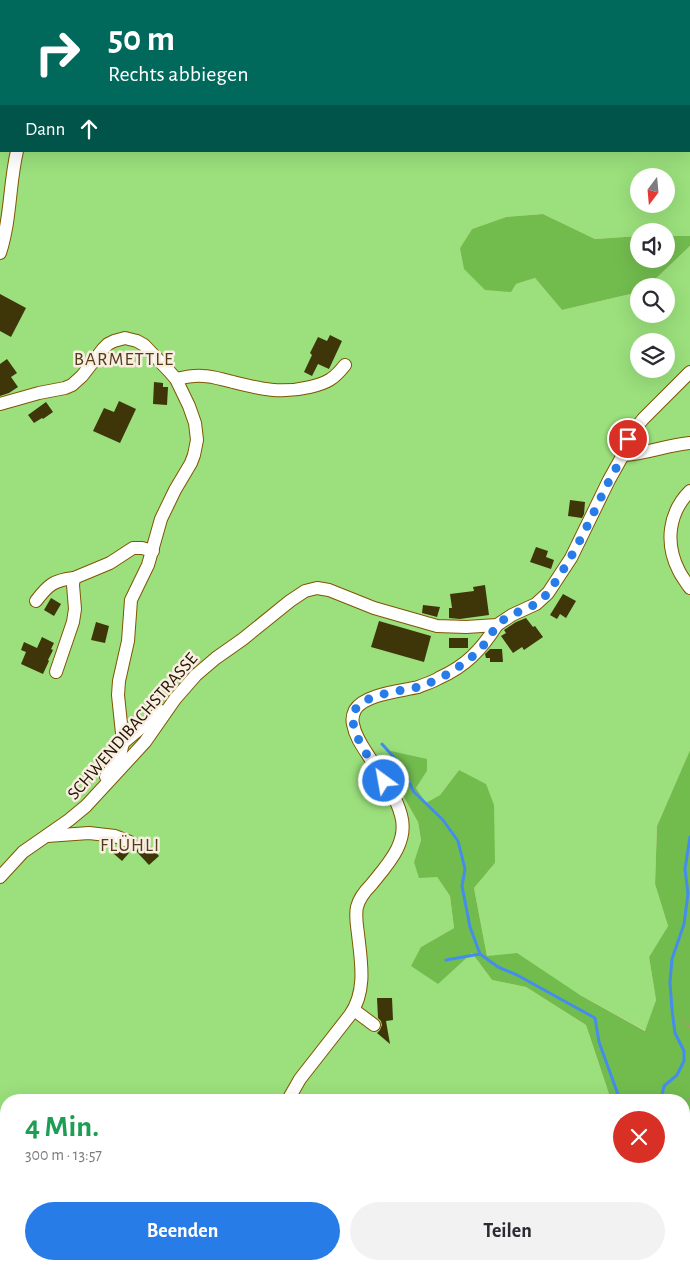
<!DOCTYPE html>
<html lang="de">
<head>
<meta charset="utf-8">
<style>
	body { margin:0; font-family:"Alegreya Sans",sans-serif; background:#f2f2f3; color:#2b2b33; height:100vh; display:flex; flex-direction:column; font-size:19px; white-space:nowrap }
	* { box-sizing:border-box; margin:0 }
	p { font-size:16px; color:#7c7c81 }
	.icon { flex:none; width:28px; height:28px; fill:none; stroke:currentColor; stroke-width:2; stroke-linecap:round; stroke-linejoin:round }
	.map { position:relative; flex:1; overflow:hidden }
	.panel { position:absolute; left:0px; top:1094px; width:690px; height:176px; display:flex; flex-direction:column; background:#fff; border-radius:20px 20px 0 0; box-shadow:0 5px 20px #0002 }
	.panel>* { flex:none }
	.guide { position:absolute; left:0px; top:0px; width:690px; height:152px; box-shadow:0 5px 20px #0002; background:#00695c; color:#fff; overflow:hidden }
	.needle { width:32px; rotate:196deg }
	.controls { position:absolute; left:630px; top:168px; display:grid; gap:10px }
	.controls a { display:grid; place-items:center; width:45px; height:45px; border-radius:50%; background:#fff; box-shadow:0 5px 20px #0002; font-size:25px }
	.pin { position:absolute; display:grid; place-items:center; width:42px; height:42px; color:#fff; margin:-21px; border:2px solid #fff; border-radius:50%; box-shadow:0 1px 5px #0007 }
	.me { position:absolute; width:55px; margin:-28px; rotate:328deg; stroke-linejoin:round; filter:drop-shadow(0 0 4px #0008) }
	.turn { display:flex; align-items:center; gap:18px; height:105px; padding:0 25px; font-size:22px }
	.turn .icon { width:65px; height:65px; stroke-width:2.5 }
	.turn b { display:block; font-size:35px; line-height:42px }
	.then { display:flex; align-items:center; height:48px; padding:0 25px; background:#0003; gap:10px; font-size:19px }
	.round { display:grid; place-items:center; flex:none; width:52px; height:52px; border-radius:26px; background:#f2f2f3 }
	.headline { display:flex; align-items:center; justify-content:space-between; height:85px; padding:0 25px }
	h1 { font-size:30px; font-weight:600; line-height:38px; color:#1e9e55 }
	.cta { display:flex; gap:10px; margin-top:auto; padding:10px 25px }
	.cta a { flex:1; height:58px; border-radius:30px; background:#277ce7; color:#fff; font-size:20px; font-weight:600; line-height:58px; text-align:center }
	.cta a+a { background:#f2f2f3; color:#2b2b33 }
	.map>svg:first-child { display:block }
	.green { fill:#9be07c; fill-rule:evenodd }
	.forest { fill:#72bc4e }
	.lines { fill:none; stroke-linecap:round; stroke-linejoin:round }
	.stream { stroke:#448ded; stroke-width:3 }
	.building { fill:#3e3509 }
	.minor-casing { stroke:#7e5501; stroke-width:14 }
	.path { stroke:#ac9473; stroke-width:2; stroke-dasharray:4 4; stroke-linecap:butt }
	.minor { stroke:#fff; stroke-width:12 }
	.route { stroke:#277ce7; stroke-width:9; stroke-dasharray:0 16.2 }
	.labels { text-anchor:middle; stroke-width:5; stroke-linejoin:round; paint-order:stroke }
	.street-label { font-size:18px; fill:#241300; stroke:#f8eee1 }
	.neighbourhood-label { font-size:19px; letter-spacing:1px; fill:#533c18; stroke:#f8eee1 }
</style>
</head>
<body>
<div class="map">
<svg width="690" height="1269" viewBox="0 0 690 1269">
	<rect width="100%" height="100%" fill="#fadeb6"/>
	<path class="green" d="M0 0H548L546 1H1V151H689V115H690V236H666V231H639V236L595 239 543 214 506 217 472 229 460 248 516 284 535 278 562 310 639 292V314H666V286H648L690 246V750L657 826 655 884 668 926 649 957 656 1000 646 1031 580 995 487 956 474 888 495 863 459 770 440 795 426 804 416 788 427 771 386 766 418 822 421 840 414 862 437 877 450 896 454 928 421 947 438 983 472 953 492 980 526 987 586 1025 611 1100H6V1264H652L651 1269H0ZM639 176H666V204H639ZM639 341H666V369H639Z"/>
	<g class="forest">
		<polygon points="548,0 690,0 690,115 689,115 689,1 546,1"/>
		<polygon points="543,214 595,239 639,236 639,259 666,259 666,236 690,236 690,246 648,286 639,286 639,292 562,310 535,278 516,284 511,292 485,290 464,269 460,248 472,229 506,217"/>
		<polygon points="690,750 690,1269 651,1269 652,1264 684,1264 684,1100 611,1100 586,1025 526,987 492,980 472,953 438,984 411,966 421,947 454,928 450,896 437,877 419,878 414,862 421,840 418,822 386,766 391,751 427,759 427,771 416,788 426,803 440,795 459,770 486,784 494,805 495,863 474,888 487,956 517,953 580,995 645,1031 656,1000 649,957 668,926 655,884 657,826"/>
	</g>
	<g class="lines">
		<g class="stream">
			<polyline points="382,744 399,763 414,792 443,820 458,841 465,869 462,886 470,927 480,954 498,967 517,975 595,1018 599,1042 620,1100"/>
			<polyline points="446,960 480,954"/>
			<polyline points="661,1100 664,1086 677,1075 684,1061 684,1051 675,1033 672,1010 670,982 672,959 684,924 688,894 685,869 690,837"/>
			<polyline points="666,1264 666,1269"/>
		</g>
	</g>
	<g class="building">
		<polygon points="0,294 26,308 11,337 0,331"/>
		<polygon points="330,335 342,341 329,369 318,364 312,376 304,372 312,355 310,353 318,337 327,341"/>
		<polygon points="7,359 17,373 11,377 18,387 9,393 0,396 0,364"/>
		<polygon points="154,382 163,383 163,387 168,387 167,405 153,404"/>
		<polygon points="119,401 136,409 120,443 93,431 104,408 114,412"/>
		<polygon points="46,402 53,412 43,419 42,418 34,423 28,415"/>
		<polygon points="570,500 585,502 584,514 582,518 568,516"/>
		<polygon points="536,547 548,551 546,557 554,560 551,569 530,562"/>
		<polygon points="485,585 489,615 460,619 449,618 449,608 452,608 450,594 474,591 473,587"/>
		<polygon points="563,594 576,601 566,618 560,614 557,619 550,615"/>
		<polygon points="51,598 61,604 54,616 44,610"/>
		<polygon points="423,605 440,607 437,617 422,613"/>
		<polygon points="526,618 533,627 535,626 543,637 524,650 522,647 513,653 501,636 506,633 504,630 516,622"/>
		<polygon points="379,621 431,636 424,662 371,647"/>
		<polygon points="96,622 109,626 105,643 91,640"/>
		<polygon points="42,637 54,643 51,649 53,650 48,660 49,661 43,674 21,664 26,652 21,650 24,642 37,648"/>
		<rect x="449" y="638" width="19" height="10"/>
		<polygon points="490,649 502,649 503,662 490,662 490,658 486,658 485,654"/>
		<polygon points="146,841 159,856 149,865 136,851"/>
		<polygon points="119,847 123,848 129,853 122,861 113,853"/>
		<polygon points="377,998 392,998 393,1020 386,1021 390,1044 377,1033 380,1030 382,1025 381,1021 378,1018"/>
	</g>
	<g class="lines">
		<defs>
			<g id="minor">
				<polyline points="190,1 191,0"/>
				<path d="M0 253C11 219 9 185 17 151"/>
				<path d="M176 379C185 377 194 375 203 376 213 376 223 380 233 382 261 389 281 394 310 387 327 383 334 379 345 365"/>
				<polyline points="0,404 39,393 65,388 72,385 82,376 103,349 108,344 114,341 125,338 137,341 144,345 169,371 176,379 189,406 195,423 197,440 194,455 191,463 175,490 161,519 148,565 131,600 128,641 119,681 118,695 123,743 120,755 106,777"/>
				<path d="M623 455C646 454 667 445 690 443"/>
				<path d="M690 491C668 513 665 544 679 571 682 577 686 582 690 588"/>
				<path d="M36 601C48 585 54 580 74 578"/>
				<polyline points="56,672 73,622 75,609 73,585 74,578 110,563 133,548 142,548 153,551"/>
				<polyline points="123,743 161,711"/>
				<polyline points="47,836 89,833 115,836 130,842"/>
				<polyline points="0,877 23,852 69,820 86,806 145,742 175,699 196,675 216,658 243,639 290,601 305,591 317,588 329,590 374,608 437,626 466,627 497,625 512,615 536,604 548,593 571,558 609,480 623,455 631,434 643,419 690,372"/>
				<polyline points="354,1010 374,1025"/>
				<path d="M288 1100 300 1079 350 1015C367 991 361 961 358 934 357 925 355 916 357 907 359 899 365 891 371 885 387 865 409 843 401 815 395 793 380 774 368 755 362 746 355 736 353 724 352 720 353 714 355 710 364 694 402 691 418 687 425 684 433 682 439 678 466 666 481 650 497 625"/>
				<polyline points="0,1134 6,1139"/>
				<polyline points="684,1234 690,1265"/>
				<polyline points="131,1264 132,1269"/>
				<polyline points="288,1269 291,1264"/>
				<polyline points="560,1269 566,1264"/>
			</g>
		</defs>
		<use href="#minor" class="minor-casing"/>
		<g class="path">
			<polyline points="681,1019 686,1022 690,1028"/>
			<polyline points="684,1105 690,1098"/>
			<polyline points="225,1264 231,1269"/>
		</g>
		<use href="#minor" class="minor"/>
	</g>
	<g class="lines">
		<path class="route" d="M384 781C374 764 345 729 355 710 364 694 402 691 418 687 430 683 442 678 452 671 465 663 477 654 486 642 490 637 493 630 497 626 508 612 529 611 542 599 549 593 553 585 558 578 577 549 591 518 606 487 611 477 617 467 622 457 625 452 626 445 628 439"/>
	</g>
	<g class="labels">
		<g class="street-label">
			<text transform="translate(132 726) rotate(-49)" y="6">SCHWENDIBACHSTRASSE</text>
		</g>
		<g class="neighbourhood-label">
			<text x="124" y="365">BARMETTLE</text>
			<text x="130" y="851">FLÜHLI</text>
		</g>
	</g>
</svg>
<div class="controls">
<a><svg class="needle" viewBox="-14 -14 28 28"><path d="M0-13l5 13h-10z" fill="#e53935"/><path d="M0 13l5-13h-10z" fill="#7c7c81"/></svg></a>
<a><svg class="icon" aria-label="sound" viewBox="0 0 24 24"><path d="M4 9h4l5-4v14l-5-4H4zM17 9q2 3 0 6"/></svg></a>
<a><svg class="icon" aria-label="search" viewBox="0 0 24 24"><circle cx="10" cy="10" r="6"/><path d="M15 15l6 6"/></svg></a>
<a><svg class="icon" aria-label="layers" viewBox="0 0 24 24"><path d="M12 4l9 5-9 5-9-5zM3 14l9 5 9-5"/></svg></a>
</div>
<div class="pin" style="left:628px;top:439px;background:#d93025"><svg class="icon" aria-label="arrive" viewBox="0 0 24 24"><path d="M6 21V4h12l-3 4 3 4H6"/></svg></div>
<svg class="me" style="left:384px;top:781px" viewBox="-20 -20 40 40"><circle r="17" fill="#277ce7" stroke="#fff" stroke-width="3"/><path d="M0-11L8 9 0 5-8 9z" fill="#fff"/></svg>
<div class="guide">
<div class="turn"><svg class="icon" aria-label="right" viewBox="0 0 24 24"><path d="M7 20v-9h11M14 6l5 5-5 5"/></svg><div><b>50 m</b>Rechts abbiegen</div></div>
<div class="then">Dann<svg class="icon" aria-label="ahead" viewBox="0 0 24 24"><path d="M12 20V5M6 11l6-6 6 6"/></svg></div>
</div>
<section class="panel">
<div class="headline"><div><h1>4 Min.</h1><p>300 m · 13:57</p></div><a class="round" style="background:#d93025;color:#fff"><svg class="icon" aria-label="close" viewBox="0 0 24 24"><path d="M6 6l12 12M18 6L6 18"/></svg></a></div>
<div class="cta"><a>Beenden</a><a>Teilen</a></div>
</section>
</div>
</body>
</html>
